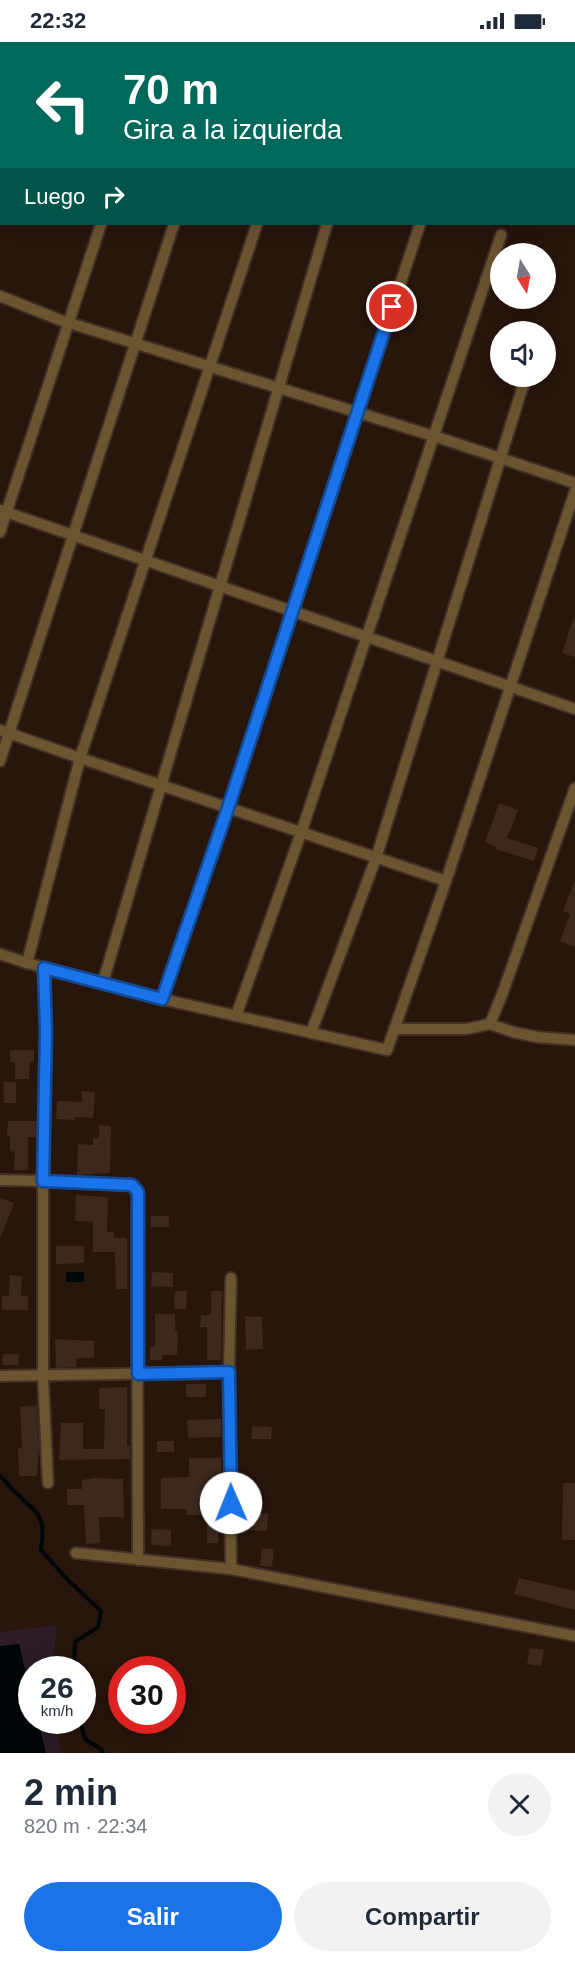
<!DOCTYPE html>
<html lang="es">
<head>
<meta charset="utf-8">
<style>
	body { margin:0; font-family:Arial,sans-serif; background:#f2f2f3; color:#1f2937; height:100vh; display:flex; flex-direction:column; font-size:22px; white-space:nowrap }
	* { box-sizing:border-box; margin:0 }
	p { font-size:20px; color:#747a83 }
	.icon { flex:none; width:33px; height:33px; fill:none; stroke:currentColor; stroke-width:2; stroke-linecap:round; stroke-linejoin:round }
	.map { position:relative; height:1711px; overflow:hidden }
	.panel { display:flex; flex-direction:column; background:#fff; flex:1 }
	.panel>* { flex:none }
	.guide { position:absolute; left:0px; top:0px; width:576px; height:183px; box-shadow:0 6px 24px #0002; background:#00695c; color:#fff; overflow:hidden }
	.needle { width:39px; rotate:169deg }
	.tools { position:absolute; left:490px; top:201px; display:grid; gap:12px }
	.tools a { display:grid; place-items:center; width:66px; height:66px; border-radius:50%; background:#fff; box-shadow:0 6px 24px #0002; font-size:30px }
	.speed { position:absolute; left:18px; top:1614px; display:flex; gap:12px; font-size:30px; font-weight:700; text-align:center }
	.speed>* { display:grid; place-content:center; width:78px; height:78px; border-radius:50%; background:#fff; box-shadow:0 6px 24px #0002; line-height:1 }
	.speed small { font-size:15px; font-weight:400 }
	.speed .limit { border:9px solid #d22; background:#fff; color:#111 }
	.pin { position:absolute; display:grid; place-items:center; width:51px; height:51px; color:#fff; margin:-26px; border:3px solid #fff; border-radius:50%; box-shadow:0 2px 6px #0007 }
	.me { position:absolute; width:66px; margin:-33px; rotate:359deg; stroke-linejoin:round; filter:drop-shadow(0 0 4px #0008) }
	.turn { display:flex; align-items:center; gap:21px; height:126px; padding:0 24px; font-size:27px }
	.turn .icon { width:78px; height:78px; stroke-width:2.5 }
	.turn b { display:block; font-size:42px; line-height:51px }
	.then { display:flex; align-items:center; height:57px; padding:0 24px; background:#0003; gap:12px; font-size:22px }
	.round { display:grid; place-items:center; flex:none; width:63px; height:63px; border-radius:32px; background:#f2f2f3 }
	.head { display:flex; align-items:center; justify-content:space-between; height:102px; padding:0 24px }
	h1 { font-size:36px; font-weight:800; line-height:45px }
	.cta { display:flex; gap:12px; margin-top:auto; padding:12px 24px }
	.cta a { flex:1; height:69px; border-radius:36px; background:#1a73e8; color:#fff; font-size:24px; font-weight:800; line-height:69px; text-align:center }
	.cta a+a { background:#f2f2f3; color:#1f2937 }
	.status { display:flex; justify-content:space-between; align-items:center; height:42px; padding:0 30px; background:#fff; direction:ltr }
	.status svg { height:16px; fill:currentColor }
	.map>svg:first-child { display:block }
	.industrial { fill:#2b1c27 }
	.water { fill:#000709 }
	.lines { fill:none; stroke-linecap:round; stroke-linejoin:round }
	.stream { stroke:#000709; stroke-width:4 }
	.building { fill:#3c281d }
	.minor-casing { stroke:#423027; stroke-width:14 }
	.minor { stroke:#6b5530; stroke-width:10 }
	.route-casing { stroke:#114b97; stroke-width:15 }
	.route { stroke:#1a73e8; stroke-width:10 }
</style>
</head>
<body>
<div class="status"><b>22:32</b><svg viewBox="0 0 49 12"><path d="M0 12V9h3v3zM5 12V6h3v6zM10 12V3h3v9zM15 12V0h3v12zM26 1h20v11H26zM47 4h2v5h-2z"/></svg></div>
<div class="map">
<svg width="575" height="1711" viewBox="0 0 575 1711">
	<rect width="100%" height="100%" fill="#28150c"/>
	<polygon class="industrial" points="57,1583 52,1627 32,1628 32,1678 56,1679 61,1711 0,1711 0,1590"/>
	<g class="water">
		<rect x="66" y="1230" width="18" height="10"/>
		<polygon points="19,1602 31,1653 32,1678 38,1679 46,1711 0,1711 0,1604"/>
	</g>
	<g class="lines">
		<g class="stream">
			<path d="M0 1434C6 1439 10 1446 16 1451 40 1474 46 1473 41 1508L66 1536 101 1569 98 1585 75 1600 74 1628"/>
			<polyline points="80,1678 85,1697 101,1707 103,1711"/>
		</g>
	</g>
	<g class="building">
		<polygon points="573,577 575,578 575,615 562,611"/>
		<polygon points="499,761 518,768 507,796 538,806 534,819 495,807 496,805 485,800"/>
		<polygon points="574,840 575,840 575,905 560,899 570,872 563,869"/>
		<polygon points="10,1008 34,1008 34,1019 30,1020 29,1037 15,1037 15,1020 10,1020"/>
		<polygon points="3,1040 16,1040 16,1061 4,1061"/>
		<polygon points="82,1049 95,1050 93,1076 75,1075 75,1078 56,1077 57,1059 82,1060"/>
		<polygon points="8,1079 37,1079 36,1095 28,1095 28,1128 14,1128 15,1110 10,1109 10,1095 7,1094"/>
		<polygon points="99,1083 111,1084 110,1131 77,1133 78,1102 93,1103 93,1096 99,1096"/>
		<polygon points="76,1153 108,1155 107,1190 114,1190 114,1196 127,1196 127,1247 116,1247 115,1210 93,1210 93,1180 75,1179"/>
		<polygon points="0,1156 14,1161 1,1195 0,1195"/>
		<rect x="151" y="1174" width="18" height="11"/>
		<polygon points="56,1204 84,1204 84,1221 56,1222"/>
		<polygon points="152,1230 173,1231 173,1245 151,1244"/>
		<polygon points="10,1233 22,1234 21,1254 28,1254 28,1268 2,1268 2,1254 9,1254"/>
		<polygon points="175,1249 187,1249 186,1267 174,1267"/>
		<polygon points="211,1249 222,1249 221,1318 207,1318 207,1285 200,1285 201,1273 211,1273"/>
		<polygon points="155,1272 175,1272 175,1289 178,1289 177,1313 162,1313 162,1318 150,1318 150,1305 155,1305"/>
		<polygon points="245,1274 262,1275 263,1307 246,1308"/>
		<polygon points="55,1297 94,1299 94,1316 76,1316 77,1325 56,1326"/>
		<polygon points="3,1312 19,1312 18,1323 2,1323"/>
		<rect x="186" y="1342" width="20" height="13"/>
		<polygon points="127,1345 127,1404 130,1404 130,1417 59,1418 61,1381 83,1381 83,1407 104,1407 105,1367 99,1367 99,1346"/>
		<polygon points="37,1363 39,1405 37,1434 19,1434 18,1406 22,1406 20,1365"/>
		<polygon points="221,1377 221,1395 188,1396 187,1378"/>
		<polygon points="252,1384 272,1385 271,1397 251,1397"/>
		<rect x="157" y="1399" width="17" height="11"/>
		<polygon points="189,1416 221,1416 223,1473 218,1473 218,1501 207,1501 207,1473 187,1473 187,1467 161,1467 161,1436 189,1435"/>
		<polygon points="95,1436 123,1437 124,1475 99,1475 100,1501 86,1502 84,1463 67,1463 67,1447 82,1447 82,1438"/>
		<polygon points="563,1441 575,1441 575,1498 562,1498"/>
		<polygon points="256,1471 268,1472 267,1489 242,1488 242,1473 256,1473"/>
		<polygon points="152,1487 171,1488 171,1504 151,1503"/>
		<polygon points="262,1506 274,1507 272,1525 260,1524"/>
		<polygon points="519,1536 575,1549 575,1568 514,1552"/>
		<polygon points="530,1606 544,1608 541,1624 527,1622"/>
	</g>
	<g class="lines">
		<defs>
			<g id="minor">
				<polyline points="69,2 69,0"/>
				<polyline points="192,2 192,0"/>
				<polyline points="310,2 310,0"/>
				<polyline points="427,2 427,0"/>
				<polyline points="542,2 542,0"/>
				<polyline points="574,74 575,74"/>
				<polyline points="257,182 80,716 446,839 575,449"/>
				<polyline points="0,254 60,278 443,397 575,441"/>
				<polyline points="0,468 575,667"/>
				<polyline points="0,490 101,182"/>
				<polyline points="0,688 80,716 27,921 162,957 387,1008 446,839"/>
				<polyline points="0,719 174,182"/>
				<polyline points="0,912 27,921"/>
				<polyline points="44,926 46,990 43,1139 132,1143 138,1154 137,1188 138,1518"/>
				<polyline points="103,940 327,182"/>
				<polyline points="162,957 228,766 420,182"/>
				<polyline points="236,974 301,791 501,193"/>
				<polyline points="490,982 503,950 575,746"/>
				<polyline points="394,987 466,987 490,982 513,990 537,995 575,998"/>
				<polyline points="311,991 376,816 526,334"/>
				<polyline points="0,1138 43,1139 43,1335 48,1441"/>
				<polyline points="231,1236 229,1330 231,1527"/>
				<polyline points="0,1334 229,1330"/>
				<polyline points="76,1511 231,1527 575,1594"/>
			</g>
		</defs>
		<use href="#minor" class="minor-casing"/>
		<use href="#minor" class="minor"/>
	</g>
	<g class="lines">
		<defs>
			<polyline id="route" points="231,1461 229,1330 138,1332 138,1150 132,1143 43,1139 46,990 44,926 162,957 228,766 392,265"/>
		</defs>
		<use href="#route" class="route-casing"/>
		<use href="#route" class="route"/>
	</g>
</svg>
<div class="tools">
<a><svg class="needle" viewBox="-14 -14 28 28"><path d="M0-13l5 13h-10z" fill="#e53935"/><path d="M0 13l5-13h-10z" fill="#747a83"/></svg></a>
<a><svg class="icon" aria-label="sound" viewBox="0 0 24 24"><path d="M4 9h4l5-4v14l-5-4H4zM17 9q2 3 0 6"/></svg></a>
</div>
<div class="speed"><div>26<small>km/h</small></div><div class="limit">30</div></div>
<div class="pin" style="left:392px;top:265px;background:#d93025"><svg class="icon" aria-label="arrive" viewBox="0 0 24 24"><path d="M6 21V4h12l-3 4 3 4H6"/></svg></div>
<svg class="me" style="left:231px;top:1461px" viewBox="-20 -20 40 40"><circle r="19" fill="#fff"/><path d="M0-13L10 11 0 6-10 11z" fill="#1a73e8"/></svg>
<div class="guide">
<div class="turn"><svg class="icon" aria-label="left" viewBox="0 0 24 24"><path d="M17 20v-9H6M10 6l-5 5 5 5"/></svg><div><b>70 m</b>Gira a la izquierda</div></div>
<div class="then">Luego<svg class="icon" aria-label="right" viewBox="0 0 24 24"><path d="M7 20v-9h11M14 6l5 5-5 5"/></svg></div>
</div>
</div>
<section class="panel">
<div class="head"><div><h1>2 min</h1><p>820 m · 22:34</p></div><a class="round"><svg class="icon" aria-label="close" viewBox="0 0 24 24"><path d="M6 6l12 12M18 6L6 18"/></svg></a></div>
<div class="cta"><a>Salir</a><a>Compartir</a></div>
</section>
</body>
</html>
